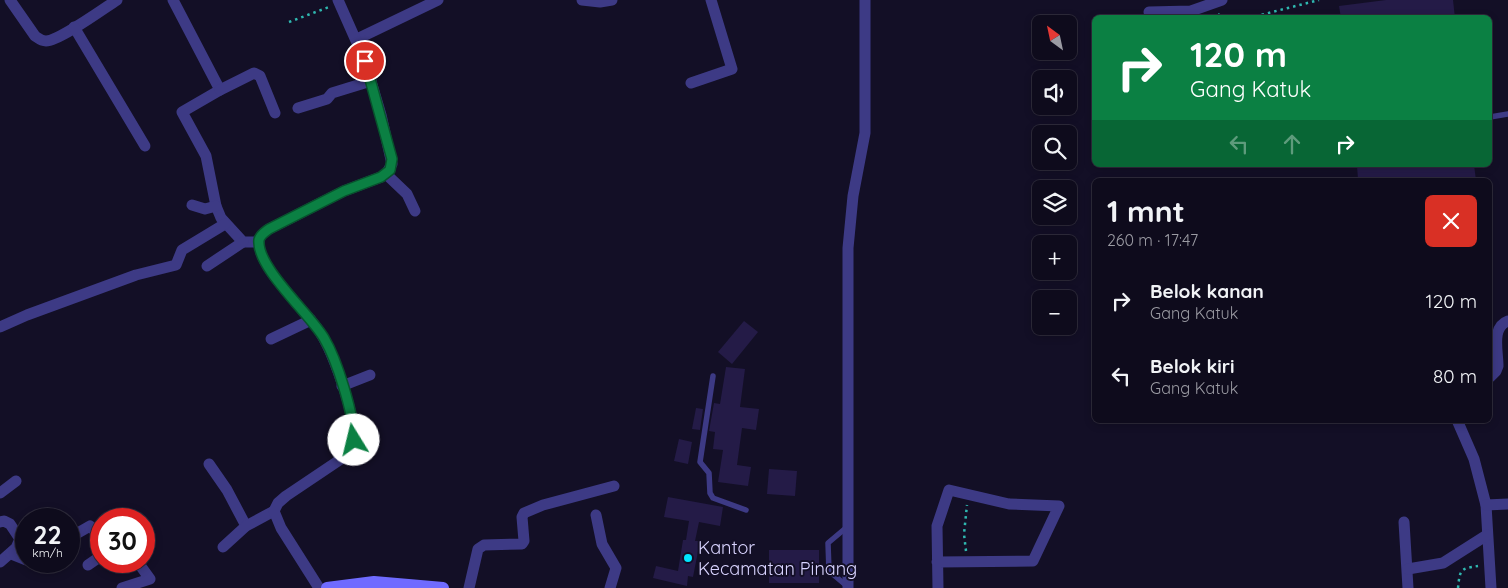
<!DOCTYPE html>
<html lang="id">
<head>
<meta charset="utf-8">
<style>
	body { margin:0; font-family:Quicksand,sans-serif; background:#171425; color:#f1f3f6; height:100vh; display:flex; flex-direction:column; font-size:19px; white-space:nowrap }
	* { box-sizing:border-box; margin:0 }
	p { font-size:16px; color:#9b9ba3 }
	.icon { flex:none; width:28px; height:28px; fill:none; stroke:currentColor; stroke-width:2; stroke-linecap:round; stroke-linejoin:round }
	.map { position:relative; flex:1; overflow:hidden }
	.details { position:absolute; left:1092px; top:178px; width:400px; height:245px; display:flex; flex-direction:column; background:#0e0b1c; border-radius:8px; box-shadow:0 2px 8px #0003,0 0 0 1px #2e2b3b }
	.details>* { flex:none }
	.banner { position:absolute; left:1092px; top:15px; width:400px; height:152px; border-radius:8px; box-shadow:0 2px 8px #0003,0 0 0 1px #2e2b3b; background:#0b8043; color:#fff; overflow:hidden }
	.needle { width:32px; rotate:327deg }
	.fabs { position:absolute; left:1032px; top:15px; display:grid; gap:10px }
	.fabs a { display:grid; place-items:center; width:45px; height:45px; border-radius:8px; background:#0e0b1c; box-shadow:0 2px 8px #0003,0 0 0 1px #2e2b3b; font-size:25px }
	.speed { position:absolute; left:15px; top:508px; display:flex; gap:10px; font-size:25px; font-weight:700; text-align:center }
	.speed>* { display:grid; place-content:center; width:65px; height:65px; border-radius:50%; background:#0e0b1c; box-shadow:0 2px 8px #0003,0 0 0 1px #2e2b3b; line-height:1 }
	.speed small { font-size:12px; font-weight:400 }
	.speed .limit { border:8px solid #d22; background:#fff; color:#111 }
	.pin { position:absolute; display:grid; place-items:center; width:42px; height:42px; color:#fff; margin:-21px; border:2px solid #fff; border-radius:50%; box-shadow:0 1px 5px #0007 }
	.me { position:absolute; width:55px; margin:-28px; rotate:351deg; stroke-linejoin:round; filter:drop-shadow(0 0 4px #0008) }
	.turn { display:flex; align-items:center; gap:18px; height:105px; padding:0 15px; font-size:22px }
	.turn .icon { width:65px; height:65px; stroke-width:2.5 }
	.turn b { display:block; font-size:35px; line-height:42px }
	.lanes { display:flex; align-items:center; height:48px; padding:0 15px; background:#0003; justify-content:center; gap:25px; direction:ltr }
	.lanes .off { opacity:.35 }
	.round { display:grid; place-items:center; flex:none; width:52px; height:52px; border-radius:8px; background:#171425 }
	.summary { display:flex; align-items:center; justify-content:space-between; height:85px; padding:0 15px }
	h1 { font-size:30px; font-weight:700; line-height:38px }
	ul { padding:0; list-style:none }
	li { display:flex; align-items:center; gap:15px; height:75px; padding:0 15px }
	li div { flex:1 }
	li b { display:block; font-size:19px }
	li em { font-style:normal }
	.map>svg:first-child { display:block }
	.building { fill:#241b47 }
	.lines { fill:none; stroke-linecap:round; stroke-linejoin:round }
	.path { stroke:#2fb8b0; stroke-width:2.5; stroke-dasharray:2.5 4; stroke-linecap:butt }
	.lane { stroke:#3d3a85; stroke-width:5.5 }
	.street { stroke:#3d3a85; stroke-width:11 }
	.secondary { stroke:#6f6bff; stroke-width:12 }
	.route-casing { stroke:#07532c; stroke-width:12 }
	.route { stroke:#0b8043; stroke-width:9 }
	.poi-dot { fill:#00e5ff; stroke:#130f26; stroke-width:2 }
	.labels { text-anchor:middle; stroke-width:4; stroke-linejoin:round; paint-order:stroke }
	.poi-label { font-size:18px; fill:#d9d4ff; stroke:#130f26; text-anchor:start }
</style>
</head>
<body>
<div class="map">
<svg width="1508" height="588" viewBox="0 0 1508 588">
	<rect width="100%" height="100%" fill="#130f26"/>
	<g class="building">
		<polygon points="1386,0 1453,0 1455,18 1341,18 1339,6"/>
		<polygon points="1357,165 1474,165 1476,180 1358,180"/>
		<polygon points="744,321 758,332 732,364 718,352"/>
		<polygon points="726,367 745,369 740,407 759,409 756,430 742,428 737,465 751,467 748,486 718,482 723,450 713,449 715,432 709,431 714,403 720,404"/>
		<polygon points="696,408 703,409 700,430 692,429"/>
		<polygon points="679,439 692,442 688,464 674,461"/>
		<polygon points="769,469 797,471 795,496 767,494"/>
		<polygon points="668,497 723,507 720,526 699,522 695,541 700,541 693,577 688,576 687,586 653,578 656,566 678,571 683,540 686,540 689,521 664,517"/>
		<rect x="769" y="550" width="50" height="33"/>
	</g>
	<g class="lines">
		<g class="path">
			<polyline points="1218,14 1223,18"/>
			<polyline points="1249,18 1319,0"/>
			<polyline points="289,22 329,7"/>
			<polyline points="966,551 964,534 967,505"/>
			<path d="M1458 588C1460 569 1460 569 1478 566"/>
		</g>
		<g class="lane">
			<polyline points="1490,117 1508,114"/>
			<polyline points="713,376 700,462 709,473 710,493 713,498 746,510"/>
			<polyline points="847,586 829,571 828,543 847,527"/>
		</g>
		<g class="street">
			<path d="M10 0 35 36C38 38 41 41 46 41 59 41 103 9 117 0"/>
			<polyline points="173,0 220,90 182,112 206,156 216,206 221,218 243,242 259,242"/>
			<polyline points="582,0 600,2 612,0"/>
			<polyline points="1149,12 1191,11 1222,0"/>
			<polyline points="74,27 145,146"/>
			<polyline points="357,39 438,0"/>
			<polyline points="691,83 732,69 711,0"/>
			<polyline points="220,90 254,73 260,76 275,113"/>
			<polyline points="298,108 327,99 332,93 371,81"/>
			<polyline points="386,174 407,194 415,211"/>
			<polyline points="192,205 205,209 216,206"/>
			<polyline points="207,266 243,242"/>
			<polyline points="0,327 27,315 136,275 176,265 182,250 225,224"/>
			<polyline points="271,339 311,320"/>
			<path d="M1490 377 1496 371 1498 366C1498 351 1491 327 1508 321"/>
			<polyline points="342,386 370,375"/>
			<polyline points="1457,420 1474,459 1486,505 1491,588"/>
			<polyline points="209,464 227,490 246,526"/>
			<polyline points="0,493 16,481"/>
			<polyline points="1486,505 1508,504"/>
			<polyline points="596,515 602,544 616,568 610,588"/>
			<polyline points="0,522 4,521 10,524 20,539 16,548 0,562"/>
			<polyline points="1404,522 1408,588"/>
			<polyline points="69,538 90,526 101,537"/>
			<polyline points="223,547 246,526 274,511"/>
			<polyline points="11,554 26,560"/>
			<polyline points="937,562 1033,561 1059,506 1009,504 949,490 937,526 938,588"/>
			<polyline points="88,565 101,556"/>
			<polyline points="1408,569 1443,563 1487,535"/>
			<polyline points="122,588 150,579 137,561"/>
			<path d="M319 588 281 528 274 511 278 503 286 496 350 453C352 448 354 444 354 439 355 414 332 347 317 328 303 308 256 265 259 240 260 235 265 232 269 229L344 191 381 177 386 174 392 164 381 115 365 61 338 0"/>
			<polyline points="469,588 478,549 484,545 522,544 524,541 522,517 524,513 543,505 614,486"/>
			<polyline points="848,588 848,248 853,196 865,133 865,0"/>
		</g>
		<polyline class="secondary" points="327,588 374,582 443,588"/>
	</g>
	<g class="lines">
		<defs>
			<path id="route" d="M354 440C354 414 337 360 324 338 310 314 256 267 259 240 260 235 265 232 269 229L344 191 381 177 390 170 392 159 365 61"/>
		</defs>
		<use href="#route" class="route-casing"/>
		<use href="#route" class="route"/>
	</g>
	<circle class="poi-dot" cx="688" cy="558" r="5"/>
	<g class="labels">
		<g class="poi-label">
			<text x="698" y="554">Kantor<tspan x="698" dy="21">Kecamatan Pinang</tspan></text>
		</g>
	</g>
</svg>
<div class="fabs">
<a><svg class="needle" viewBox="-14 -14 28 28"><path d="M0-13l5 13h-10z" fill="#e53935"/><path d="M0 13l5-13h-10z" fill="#9b9ba3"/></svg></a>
<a><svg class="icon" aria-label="sound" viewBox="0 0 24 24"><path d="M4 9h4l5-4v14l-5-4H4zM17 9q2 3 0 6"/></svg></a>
<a><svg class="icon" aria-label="search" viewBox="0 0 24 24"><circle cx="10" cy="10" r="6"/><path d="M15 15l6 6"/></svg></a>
<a><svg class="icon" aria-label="layers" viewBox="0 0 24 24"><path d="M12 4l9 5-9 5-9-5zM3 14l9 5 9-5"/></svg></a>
<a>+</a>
<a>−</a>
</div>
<div class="speed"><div>22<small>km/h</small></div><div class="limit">30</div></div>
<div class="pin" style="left:365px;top:61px;background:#d93025"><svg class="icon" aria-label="arrive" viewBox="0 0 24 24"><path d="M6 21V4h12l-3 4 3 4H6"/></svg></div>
<svg class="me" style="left:354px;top:440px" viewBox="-20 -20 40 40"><circle r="19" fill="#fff"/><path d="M0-13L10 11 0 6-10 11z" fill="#0b8043"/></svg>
<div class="banner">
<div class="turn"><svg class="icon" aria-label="right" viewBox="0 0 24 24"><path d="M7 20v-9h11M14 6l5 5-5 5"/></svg><div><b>120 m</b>Gang Katuk</div></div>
<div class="lanes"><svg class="icon off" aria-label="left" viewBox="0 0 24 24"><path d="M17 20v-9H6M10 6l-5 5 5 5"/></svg><svg class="icon off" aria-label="ahead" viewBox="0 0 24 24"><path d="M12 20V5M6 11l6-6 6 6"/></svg><svg class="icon" aria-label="right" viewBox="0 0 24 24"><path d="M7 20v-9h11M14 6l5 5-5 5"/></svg></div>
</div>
<section class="details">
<div class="summary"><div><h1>1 mnt</h1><p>260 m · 17:47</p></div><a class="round" style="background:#d93025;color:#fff"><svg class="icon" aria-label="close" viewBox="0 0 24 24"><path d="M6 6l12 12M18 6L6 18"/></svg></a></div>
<ul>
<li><svg class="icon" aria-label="right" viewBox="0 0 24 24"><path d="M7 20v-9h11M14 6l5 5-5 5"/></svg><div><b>Belok kanan</b><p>Gang Katuk</p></div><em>120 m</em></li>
<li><svg class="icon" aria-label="left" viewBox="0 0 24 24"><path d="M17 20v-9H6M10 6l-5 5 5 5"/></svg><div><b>Belok kiri</b><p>Gang Katuk</p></div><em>80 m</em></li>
</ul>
</section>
</div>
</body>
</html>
